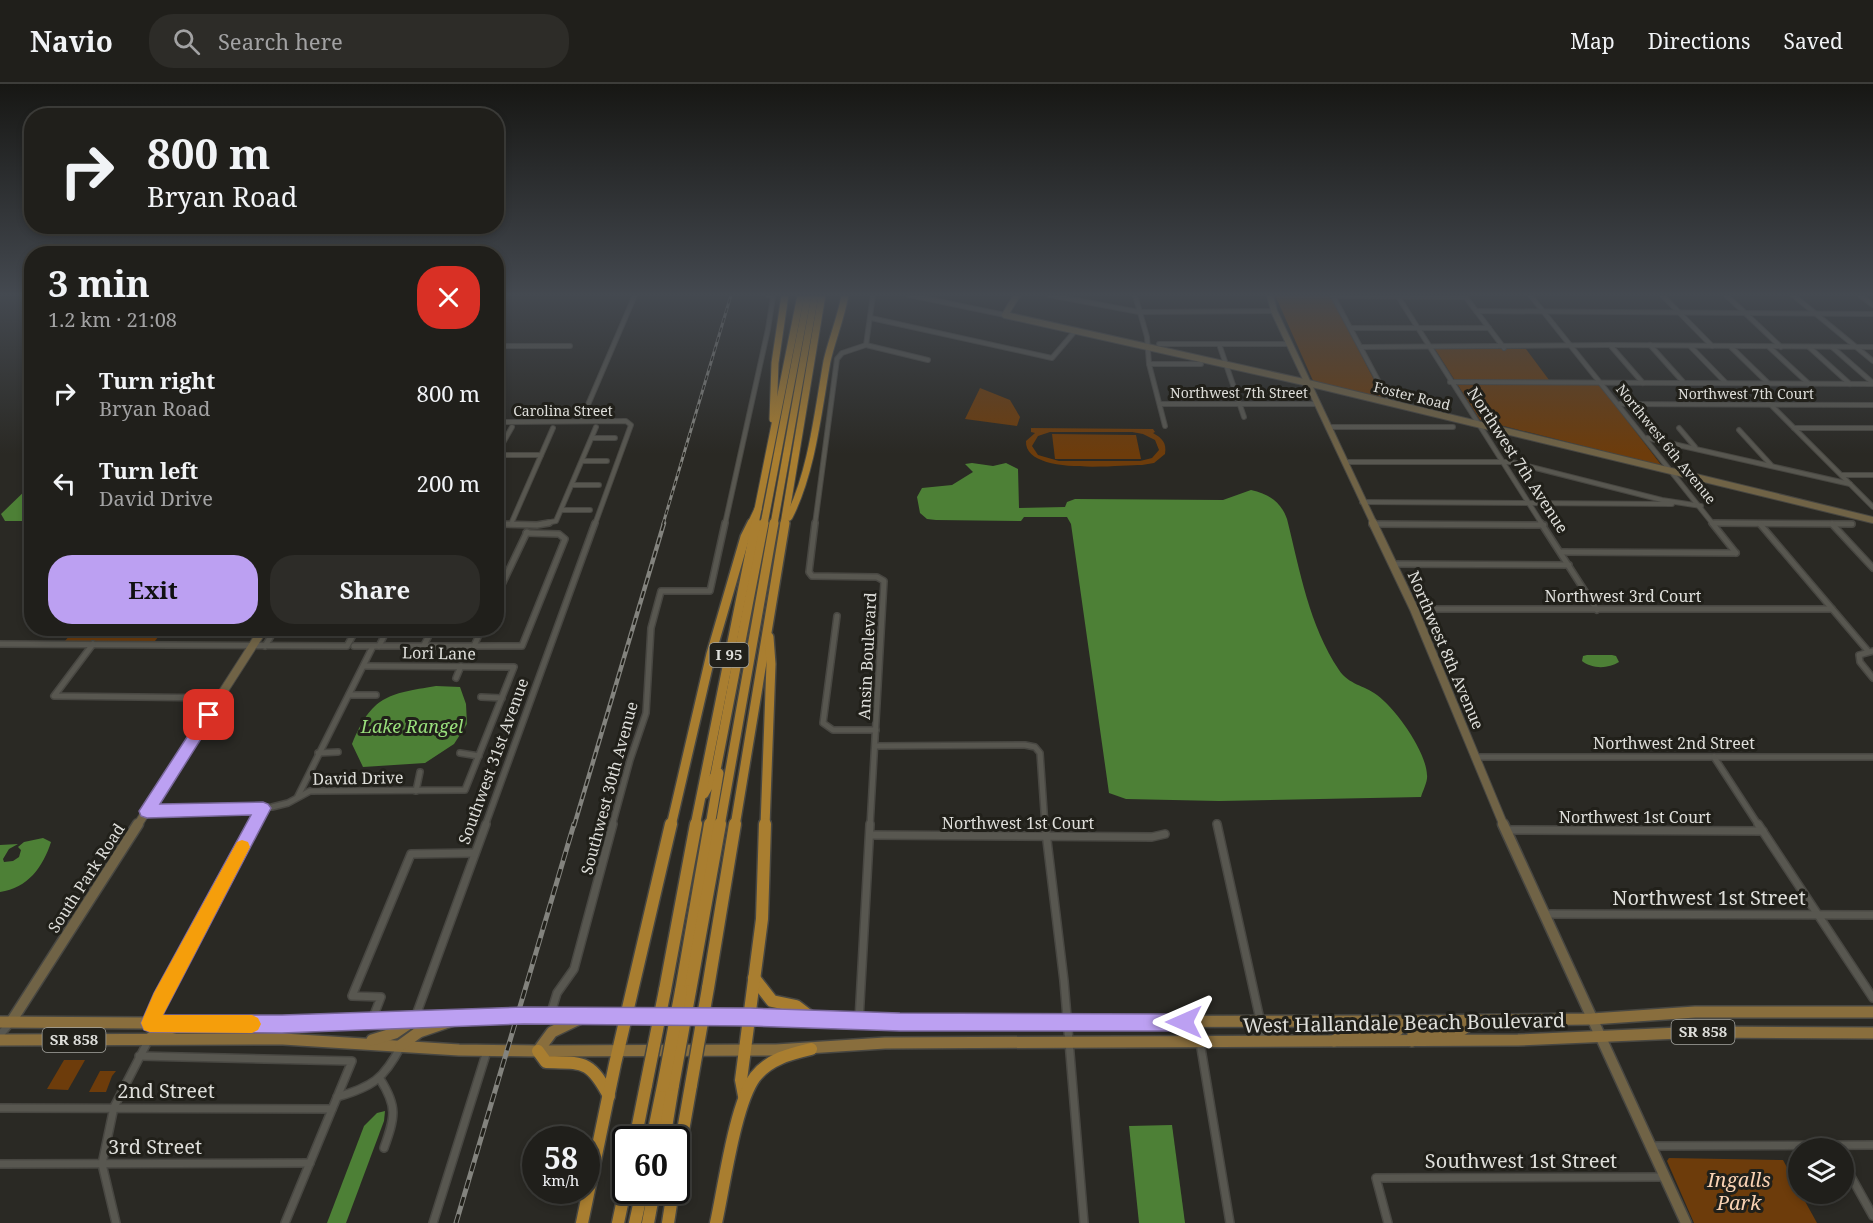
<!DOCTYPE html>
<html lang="en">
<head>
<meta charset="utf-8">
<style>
	body { margin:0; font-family:"Noto Serif",serif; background:#2d2c28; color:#f1f3f6; height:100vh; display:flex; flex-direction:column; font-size:22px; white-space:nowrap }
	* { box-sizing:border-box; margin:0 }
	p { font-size:20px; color:#a2a2a3 }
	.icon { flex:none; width:33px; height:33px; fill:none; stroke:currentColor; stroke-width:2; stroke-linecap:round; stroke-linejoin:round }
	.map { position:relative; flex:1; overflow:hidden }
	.drawer { position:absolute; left:24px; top:162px; width:480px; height:390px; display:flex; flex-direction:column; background:#201f1b; border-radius:24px; box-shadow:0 3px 9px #0003,0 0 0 2px #3d3d3a }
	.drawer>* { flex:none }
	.top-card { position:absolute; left:24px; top:24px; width:480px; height:126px; border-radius:24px; box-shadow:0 3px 9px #0003,0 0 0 2px #3d3d3a; background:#201f1b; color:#f1f3f6; overflow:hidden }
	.controls { position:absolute; left:1788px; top:1054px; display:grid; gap:12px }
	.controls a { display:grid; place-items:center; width:66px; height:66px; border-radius:50%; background:#201f1b; box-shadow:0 3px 9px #0003,0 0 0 2px #3d3d3a; font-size:30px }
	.speed { position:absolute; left:522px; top:1042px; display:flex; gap:12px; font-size:30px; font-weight:700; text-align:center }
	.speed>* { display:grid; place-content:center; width:78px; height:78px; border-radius:50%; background:#201f1b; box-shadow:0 3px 9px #0003,0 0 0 2px #3d3d3a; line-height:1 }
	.speed small { font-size:15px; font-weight:400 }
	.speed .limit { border:3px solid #111; border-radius:9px; background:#fff; color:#111 }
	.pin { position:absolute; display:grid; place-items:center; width:51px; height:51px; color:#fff; margin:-26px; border-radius:12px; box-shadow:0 3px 9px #0006 }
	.me { position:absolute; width:66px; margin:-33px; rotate:270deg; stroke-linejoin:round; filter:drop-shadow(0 0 4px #0008) }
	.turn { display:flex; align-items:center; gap:21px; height:126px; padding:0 24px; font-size:27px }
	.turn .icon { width:78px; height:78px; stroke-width:2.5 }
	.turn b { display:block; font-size:42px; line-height:51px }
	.round { display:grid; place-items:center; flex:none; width:63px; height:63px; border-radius:24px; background:#2d2c28 }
	.summary { display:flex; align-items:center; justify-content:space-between; height:102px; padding:0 24px }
	h1 { font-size:36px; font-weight:700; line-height:45px }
	.action { display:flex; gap:12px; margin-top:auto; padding:12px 24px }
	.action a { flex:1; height:69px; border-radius:24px; background:#bca0f2; color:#111; font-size:24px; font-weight:700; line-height:69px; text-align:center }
	.action a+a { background:#2d2c28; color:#f1f3f6 }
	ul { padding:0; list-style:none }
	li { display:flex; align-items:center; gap:18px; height:90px; padding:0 24px }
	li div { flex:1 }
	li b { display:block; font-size:22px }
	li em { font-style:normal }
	header { display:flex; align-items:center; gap:36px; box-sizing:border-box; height:84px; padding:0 30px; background:#201f1b; border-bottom:2px solid #3d3d3a }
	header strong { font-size:28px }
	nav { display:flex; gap:33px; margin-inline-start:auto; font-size:21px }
	.search { width:420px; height:54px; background:#2d2c28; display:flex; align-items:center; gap:15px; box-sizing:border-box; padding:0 21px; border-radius:24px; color:#a2a2a3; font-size:22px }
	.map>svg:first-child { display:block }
	.green { fill:#6d3c0b; fill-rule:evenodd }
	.water { fill:#4d8036 }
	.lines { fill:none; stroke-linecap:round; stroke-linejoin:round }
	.street-far2-casing { stroke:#484742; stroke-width:6 }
	.street-far1-casing { stroke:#484742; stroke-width:8 }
	.street-casing { stroke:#484742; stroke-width:10 }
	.secondary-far2-casing { stroke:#484742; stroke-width:8 }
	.secondary-far1-casing { stroke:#484742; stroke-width:10 }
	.secondary-casing { stroke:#484742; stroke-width:13 }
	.primary-casing { stroke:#484742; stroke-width:14 }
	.highway-far2-casing { stroke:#484742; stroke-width:9 }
	.highway-far1-casing { stroke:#484742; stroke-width:12 }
	.highway-casing { stroke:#484742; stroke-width:15 }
	.street-far2 { stroke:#585750; stroke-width:4 }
	.street-far1 { stroke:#585750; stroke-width:5 }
	.street { stroke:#585750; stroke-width:7 }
	.secondary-far2 { stroke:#706346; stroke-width:6 }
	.secondary-far1 { stroke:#706346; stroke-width:8 }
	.secondary { stroke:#706346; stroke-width:10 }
	.primary { stroke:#896e3d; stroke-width:11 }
	.highway-far2 { stroke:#a97e30; stroke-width:7 }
	.highway-far1 { stroke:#a97e30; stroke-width:9 }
	.highway { stroke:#a97e30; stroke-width:12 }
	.rail-far2-casing { stroke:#83837e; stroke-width:3 }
	.rail-far1-casing { stroke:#83837e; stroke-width:4.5 }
	.rail-casing { stroke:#83837e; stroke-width:5 }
	.rail-far2 { stroke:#21201a; stroke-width:1.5; stroke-dasharray:5; stroke-linecap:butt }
	.rail-far1 { stroke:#21201a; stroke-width:2; stroke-dasharray:7; stroke-linecap:butt }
	.rail { stroke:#21201a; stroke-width:3; stroke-dasharray:9; stroke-linecap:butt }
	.highway-bridge-casing { stroke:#484742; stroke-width:15; stroke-linecap:butt }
	.highway-bridge { stroke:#a97e30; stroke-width:12 }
	.route { fill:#bca0f2; stroke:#7a689d; stroke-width:1.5 }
	.slow { fill:#f59e0b }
	.labels { text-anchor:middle; stroke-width:6; stroke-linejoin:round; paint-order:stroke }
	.far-street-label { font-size:14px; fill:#dededa; stroke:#21201a }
	.shield { fill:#21201a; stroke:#a5a5a0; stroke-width:1.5 }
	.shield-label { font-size:15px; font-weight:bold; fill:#dededa }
	.street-label { font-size:16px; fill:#dededa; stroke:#21201a }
	.water-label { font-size:18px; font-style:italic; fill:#99df7c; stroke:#21201a }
	.near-street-label { font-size:20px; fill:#dededa; stroke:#21201a }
	.near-park-label { font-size:20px; font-style:italic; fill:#f9d2b4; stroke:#21201a }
</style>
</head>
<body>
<header>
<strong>Navio</strong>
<div class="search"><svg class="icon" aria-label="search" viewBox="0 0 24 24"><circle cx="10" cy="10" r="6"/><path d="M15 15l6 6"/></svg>Search here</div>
<nav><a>Map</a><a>Directions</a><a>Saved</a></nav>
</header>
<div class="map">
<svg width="1873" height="1139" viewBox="0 0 1873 1139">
	<rect width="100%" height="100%" fill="#2a2924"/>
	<g class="green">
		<polygon points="1275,211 1330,211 1384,315 1314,299"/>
		<polygon points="1435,265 1526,265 1552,300 1599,300 1662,382 1480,336"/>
		<polygon points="980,304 1010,316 1020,333 1017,342 965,335"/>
		<path d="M1031 344 1153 345 1155 348 1153 349C1162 354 1167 359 1165 370L1154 379 1142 381C1118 381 1024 392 1026 357L1035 349 1031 348ZM1050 348H1132L1143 350 1155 356 1159 366 1152 374 1140 377H1059L1038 371 1032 362 1038 352Z"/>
		<polygon points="1052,350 1136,351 1141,375 1055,375"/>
		<polygon points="75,545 75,544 164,545 155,557 65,557"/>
		<polygon points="64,976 85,976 68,1006 47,1005"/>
		<polygon points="100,987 116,987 112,992 106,1008 89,1008"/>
		<polygon points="1669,1074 1783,1076 1798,1104 1798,1110 1801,1110 1817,1139 1694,1139 1667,1077"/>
	</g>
	<g class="water">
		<path d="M972 379 993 382 1006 379 1018 385 1019 424 1065 423 1067 418 1075 415 1223 416 1251 406C1269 410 1281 418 1287 435 1300 487 1309 541 1339 586 1349 601 1364 601 1377 611 1396 625 1426 667 1427 691 1428 697 1423 706 1421 713L1219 717 1126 715 1109 709 1071 440 1067 433H1024L1021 437 936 436 927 435 920 429 917 413 922 404 952 401 973 388 965 380Z"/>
		<polygon points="31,401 31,437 5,437 1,430"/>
		<path d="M1587 571H1612L1616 572 1619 578C1608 585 1592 585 1582 577L1583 572Z"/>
		<path d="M436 602 460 603 466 620 467 640 454 660 425 679 363 683 352 660C372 612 387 610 436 602Z"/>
		<path d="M43 754 51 758C43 783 28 804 0 808V761L18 760 9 765 3 775 4 778 13 777 19 773 21 766 18 763 24 758Z"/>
		<polygon points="385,1027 384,1037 346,1139 327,1139 364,1042 377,1029"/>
		<polygon points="1172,1041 1185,1139 1139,1139 1129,1042"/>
	</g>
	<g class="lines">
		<defs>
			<g id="street-far2">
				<polyline points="909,211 1005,231"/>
				<polyline points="1049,211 1139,228 1274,227"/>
				<polyline points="1135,211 1147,253 1149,280 1165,342"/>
				<polyline points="1397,211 1542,440"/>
				<polyline points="1464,211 1504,264"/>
				<polyline points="1530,211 1713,440"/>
				<polyline points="1662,211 1712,262"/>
				<polyline points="1726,211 1781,263"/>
				<polyline points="1793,211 1873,277"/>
				<polyline points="1860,211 1873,221"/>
				<polyline points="1333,212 1465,213"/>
				<polyline points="1333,212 1390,319"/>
				<polyline points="1476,227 1873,230"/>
				<polyline points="871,234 1052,274 1076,246"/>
				<polyline points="1351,244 1489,244"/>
				<polyline points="1159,260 1289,260"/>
				<polyline points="1219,260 1244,333"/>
				<polyline points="866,261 928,276"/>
				<polyline points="866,261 873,211"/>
				<polyline points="1610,261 1643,299"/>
				<polyline points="1650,261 1685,300"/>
				<polyline points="496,262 570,262"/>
				<polyline points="1690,262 1726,299"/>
				<polyline points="1362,263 1610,261 1873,263"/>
				<polyline points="1731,263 1768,299"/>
				<polyline points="1769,263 1809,300"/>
				<polyline points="1809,263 1850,300"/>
				<polyline points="1832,263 1873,299"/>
				<polyline points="1149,280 1201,280"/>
				<polyline points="1450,298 1873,300"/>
				<polyline points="1750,300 1873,423"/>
				<polyline points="1160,320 1318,320"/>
				<polyline points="1619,320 1873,321"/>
				<polyline points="581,337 635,211"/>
				<polyline points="496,338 626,337 631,341 595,440"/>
				<polyline points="1329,343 1453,343"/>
				<polyline points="1679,344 1695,363"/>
				<polyline points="1794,344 1873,344"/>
				<polyline points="1739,346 1771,381"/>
				<polyline points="592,354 615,354"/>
				<polyline points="1647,354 1850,400"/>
				<polyline points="496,371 541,371"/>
				<polyline points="496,371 512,343"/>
				<polyline points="583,377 607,377"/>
				<polyline points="1345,378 1512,378 1662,416 1701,422"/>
				<polyline points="1842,391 1873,391"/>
				<polyline points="572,401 599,401"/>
				<polyline points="1362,418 1672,420"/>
				<polyline points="562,426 590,426"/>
				<polyline points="1714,439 1852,440"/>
				<polyline points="496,440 498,440"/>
				<polyline points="511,440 553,344"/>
				<polyline points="541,440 556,437 596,343"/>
				<polyline points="725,440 768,245 773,213 767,211"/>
				<polyline points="815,440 837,275 842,269 866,261"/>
				<polyline points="1372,440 1382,440"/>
			</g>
			<g id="street-far1">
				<polyline points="815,439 809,488 812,492 877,493 884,497 870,742"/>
				<polyline points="1541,439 1597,526"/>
				<polyline points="1712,439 1736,469"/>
				<polyline points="1714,439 1852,440"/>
				<polyline points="496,440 537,441 549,439"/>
				<polyline points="1372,440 1544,441"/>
				<polyline points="1760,440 1868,567"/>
				<polyline points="1832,440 1873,484"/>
				<polyline points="1562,468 1736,469"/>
				<polyline points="1393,480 1569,481"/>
				<polyline points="496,513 527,448"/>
				<polyline points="1414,525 1832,525"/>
				<polyline points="837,532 823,639 833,646 876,646"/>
				<polyline points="0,560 347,562 357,544"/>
				<polyline points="93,560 54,612 220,614"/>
				<polyline points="424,561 433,544"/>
				<polyline points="265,562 276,544"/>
				<polyline points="354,562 522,562 565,455 559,450 526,449"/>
				<polyline points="379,562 388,544"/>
				<polyline points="474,562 482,544"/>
				<polyline points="1873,567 1859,571 1860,578 1873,594"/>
				<polyline points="456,594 461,582"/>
				<polyline points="349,611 376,611"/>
				<polyline points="481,613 502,614"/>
				<polyline points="875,662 1025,661 1035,663 1040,669 1045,742"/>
				<polyline points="318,669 338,668"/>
				<polyline points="460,669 479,672"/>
				<polyline points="1475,673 1873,673"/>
				<polyline points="1714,673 1759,742"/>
				<polyline points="416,707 420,688"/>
				<polyline points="298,712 372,564"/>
				<polyline points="147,727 272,723 288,719 310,707 465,706 514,583 364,582"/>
				<polyline points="1217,739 1218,742"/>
				<polyline points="253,742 263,724"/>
				<polyline points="485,742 595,439"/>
				<polyline points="612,742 630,676 646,629 651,544 661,507 710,507 725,439"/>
			</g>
			<g id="street">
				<polyline points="1045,740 1064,897 1084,1139"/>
				<polyline points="1217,740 1265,958"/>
				<polyline points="1758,740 1873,914"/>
				<polyline points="1506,746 1763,747"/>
				<polyline points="870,751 1152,753 1165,750"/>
				<polyline points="1545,830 1873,831"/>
				<polyline points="550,932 557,909 574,885 613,740"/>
				<polyline points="415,934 486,740"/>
				<polyline points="372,936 381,913 352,912 411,770 474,769"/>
				<polyline points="859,936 870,740"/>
				<polyline points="151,938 160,915 254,740"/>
				<polyline points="0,951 10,939"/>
				<polyline points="1200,958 1230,1139"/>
				<polyline points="139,972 352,977 285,1139"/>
				<path d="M380 995C398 1023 395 1033 384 1064"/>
				<path d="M337 1013C372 1003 384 995 401 962"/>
				<polyline points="0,1024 332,1025"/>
				<polyline points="1651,1062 1873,1061"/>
				<polyline points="0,1080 310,1079"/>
				<polyline points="1844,1080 1873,1132"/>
				<polyline points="116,1139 102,1080 114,1023 148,957"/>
				<polyline points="433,1139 487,967"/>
				<polyline points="1388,1139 1376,1094 1665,1093"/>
			</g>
			<g id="secondary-far2">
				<polyline points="1017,211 1005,231 1308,299 1873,436"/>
				<polyline points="1270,211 1274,227 1374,440"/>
			</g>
			<g id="secondary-far1">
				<polyline points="1373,439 1414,525 1504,742"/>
				<polyline points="137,742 264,544"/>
			</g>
			<g id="secondary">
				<polyline points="1503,740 1686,1139"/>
				<polyline points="11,938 138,740"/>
			</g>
			<g id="primary">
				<polyline points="0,938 282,940 523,932 750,933 949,938 1410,937 1592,935 1695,928 1873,928"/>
				<polyline points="149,955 162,947 178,943"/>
				<polyline points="0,956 283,955 459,966 538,967 776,966 885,959 1518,956 1703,948 1873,949"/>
				<polyline points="372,956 395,949 414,936"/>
				<polyline points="1334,957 1342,951 1391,949 1398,946 1403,937"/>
				<polyline points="1412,957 1413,950 1421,947 1462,946 1474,937"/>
				<polyline points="401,961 419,948 454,936"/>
				<polyline points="538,967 552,948 581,934"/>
			</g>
			<g id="highway-far2">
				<polyline points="773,335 775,279 785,211"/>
				<path d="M789 433C812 388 818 327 827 277 832 255 841 234 845 211"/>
				<polyline points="751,440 758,425"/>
				<polyline points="755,440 801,211"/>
				<polyline points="764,440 808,211"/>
				<polyline points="774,440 815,211"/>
				<polyline points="784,440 822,211"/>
			</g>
			<g id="highway-far1">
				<polyline points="704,710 715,691 764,439"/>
				<polyline points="671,742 711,570 745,453 752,439"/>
				<polyline points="695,742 756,439"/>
				<polyline points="710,742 719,689"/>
				<polyline points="720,742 774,439"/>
				<polyline points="735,742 785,439"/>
				<polyline points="765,742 771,580 769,553"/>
			</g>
			<g id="highway">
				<polyline points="754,894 772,917 796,922 813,935"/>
				<polyline points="708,904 735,740"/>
				<polyline points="665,906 696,740"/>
				<polyline points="681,907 710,740"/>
				<polyline points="690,907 720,740"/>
				<path d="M538 967 546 978C584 979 590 976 609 1012"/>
				<polyline points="744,1012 741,996 762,835 765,740"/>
				<polyline points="635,1056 646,1001"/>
				<polyline points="652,1056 663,1002"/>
				<polyline points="664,1056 673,1001"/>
				<polyline points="676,1087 691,1001"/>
				<polyline points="582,1139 615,980 671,740"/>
				<polyline points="618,1139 626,1101"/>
				<polyline points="635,1139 642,1107"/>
				<polyline points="648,1139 654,1107"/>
				<polyline points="668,1139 673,1107"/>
				<path d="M716 1139C724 1103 735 1020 755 993 769 975 790 970 811 965"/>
			</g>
		</defs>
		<use href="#street-far2" class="street-far2-casing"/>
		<use href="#street-far1" class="street-far1-casing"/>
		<use href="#street" class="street-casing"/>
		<use href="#secondary-far2" class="secondary-far2-casing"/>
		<use href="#secondary-far1" class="secondary-far1-casing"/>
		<use href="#secondary" class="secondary-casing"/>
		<use href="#primary" class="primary-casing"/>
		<use href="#highway-far2" class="highway-far2-casing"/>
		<use href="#highway-far1" class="highway-far1-casing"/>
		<use href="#highway" class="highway-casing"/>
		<use href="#street-far2" class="street-far2"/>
		<use href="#street-far1" class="street-far1"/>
		<use href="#street" class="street"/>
		<use href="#secondary-far2" class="secondary-far2"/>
		<use href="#secondary-far1" class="secondary-far1"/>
		<use href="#secondary" class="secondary"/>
		<use href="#primary" class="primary"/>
		<use href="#highway-far2" class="highway-far2"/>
		<use href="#highway-far1" class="highway-far1"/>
		<use href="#highway" class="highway"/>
		<defs>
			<polyline id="rail-far2" points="663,440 731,211"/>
			<polyline id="rail-far1" points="574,742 664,439"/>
			<polyline id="rail" points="456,1139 574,740"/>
		</defs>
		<use href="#rail-far2" class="rail-far2-casing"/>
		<use href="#rail-far1" class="rail-far1-casing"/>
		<use href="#rail" class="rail-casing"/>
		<use href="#rail-far2" class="rail-far2"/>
		<use href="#rail-far1" class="rail-far1"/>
		<use href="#rail" class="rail"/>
		<defs>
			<g id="highway-bridge">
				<polyline points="646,1001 665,906"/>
				<polyline points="673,1001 690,907"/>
				<polyline points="691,1001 708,904"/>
				<polyline points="663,1002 681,907"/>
			</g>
		</defs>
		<use href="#highway-bridge" class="highway-bridge-casing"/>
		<use href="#highway-bridge" class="highway-bridge"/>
	</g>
	<linearGradient id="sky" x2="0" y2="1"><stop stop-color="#171714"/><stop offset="0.57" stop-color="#444950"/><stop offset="1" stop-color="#444950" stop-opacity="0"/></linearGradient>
	<rect width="1873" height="370" fill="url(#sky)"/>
	<polygon class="route" points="209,626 214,627 216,631 160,720 263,718 268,720 271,724 163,931 282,931 524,923 750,924 900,929 1184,930 1191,932 1193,938 1191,945 1184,947 900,947 750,942 524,940 282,949 150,948 144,946 141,939 154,909 251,731 147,734 141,732 139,727 204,627"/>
	<polygon class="slow" points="242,756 248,758 250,763 163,931 252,931 258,934 261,940 258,946 252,949 150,948 144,946 141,939 154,909 237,758"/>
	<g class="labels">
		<g class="far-street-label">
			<text x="1239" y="314">Northwest 7th Street</text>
			<text x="1746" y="315">Northwest 7th Court</text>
			<text transform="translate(1412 312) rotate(14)" y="5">Foster Road</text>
			<text x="563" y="332">Carolina Street</text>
			<text transform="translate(1666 360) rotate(51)" y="5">Northwest 6th Avenue</text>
		</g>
		<g class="shield">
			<rect x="709.5" y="559" width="39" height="24" rx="4.5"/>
			<rect x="1671.5" y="936" width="63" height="24" rx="4.5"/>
			<rect x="42.5" y="944" width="63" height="24" rx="4.5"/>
		</g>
		<g class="shield-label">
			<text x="729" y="576">I 95</text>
			<text x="1703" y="953">SR 858</text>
			<text x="74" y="961">SR 858</text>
		</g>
		<g class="street-label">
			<text transform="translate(1518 376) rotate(57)" y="6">Northwest 7th Avenue</text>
			<text x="1623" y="518">Northwest 3rd Court</text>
			<text transform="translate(1446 566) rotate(67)" y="6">Northwest 8th Avenue</text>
			<text transform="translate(439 569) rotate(1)" y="6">Lori Lane</text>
			<text transform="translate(867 572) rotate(-87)" y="6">Ansin Boulevard</text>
			<text x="1674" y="665">Northwest 2nd Street</text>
			<text transform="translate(493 677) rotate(-70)" y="6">Southwest 31st Avenue</text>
			<text transform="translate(358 694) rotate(-1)" y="6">David Drive</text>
			<text transform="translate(609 704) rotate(-75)" y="6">Southwest 30th Avenue</text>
			<text x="1635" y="739">Northwest 1st Court</text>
			<text x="1018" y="745">Northwest 1st Court</text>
			<text transform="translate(86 794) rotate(-57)" y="6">South Park Road</text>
		</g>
		<g class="water-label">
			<text x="412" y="649">Lake Rangel</text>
		</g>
		<g class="near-street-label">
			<text x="1709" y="821">Northwest 1st Street</text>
			<text transform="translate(1404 939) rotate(-1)" y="7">West Hallandale Beach Boulevard</text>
			<text x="166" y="1014">2nd Street</text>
			<text x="155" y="1070">3rd Street</text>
			<text x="1521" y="1084">Southwest 1st Street</text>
		</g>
		<g class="near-park-label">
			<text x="1739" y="1103">Ingalls<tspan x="1739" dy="23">Park</tspan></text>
		</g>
	</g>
</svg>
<div class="controls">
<a><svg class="icon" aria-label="layers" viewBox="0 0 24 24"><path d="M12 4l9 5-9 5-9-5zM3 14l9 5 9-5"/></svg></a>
</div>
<div class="speed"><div>58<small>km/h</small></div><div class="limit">60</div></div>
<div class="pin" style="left:209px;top:631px;background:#d93025"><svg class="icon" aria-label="arrive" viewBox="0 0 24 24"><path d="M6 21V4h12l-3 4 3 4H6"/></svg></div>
<svg class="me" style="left:1184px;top:938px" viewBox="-20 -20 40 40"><path d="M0-17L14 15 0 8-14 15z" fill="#bca0f2" stroke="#fff" stroke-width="4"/></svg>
<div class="top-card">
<div class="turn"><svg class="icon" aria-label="right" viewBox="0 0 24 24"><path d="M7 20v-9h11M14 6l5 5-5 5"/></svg><div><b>800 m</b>Bryan Road</div></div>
</div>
<section class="drawer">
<div class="summary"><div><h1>3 min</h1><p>1.2 km · 21:08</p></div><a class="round" style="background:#d93025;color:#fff"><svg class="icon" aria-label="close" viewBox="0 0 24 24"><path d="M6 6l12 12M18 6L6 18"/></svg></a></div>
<ul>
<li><svg class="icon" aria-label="right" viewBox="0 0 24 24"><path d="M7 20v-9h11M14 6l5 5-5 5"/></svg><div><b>Turn right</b><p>Bryan Road</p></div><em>800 m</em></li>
<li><svg class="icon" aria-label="left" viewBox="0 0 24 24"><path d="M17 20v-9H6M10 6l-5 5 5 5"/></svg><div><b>Turn left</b><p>David Drive</p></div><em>200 m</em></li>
</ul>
<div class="action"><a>Exit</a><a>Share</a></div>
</section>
</div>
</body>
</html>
